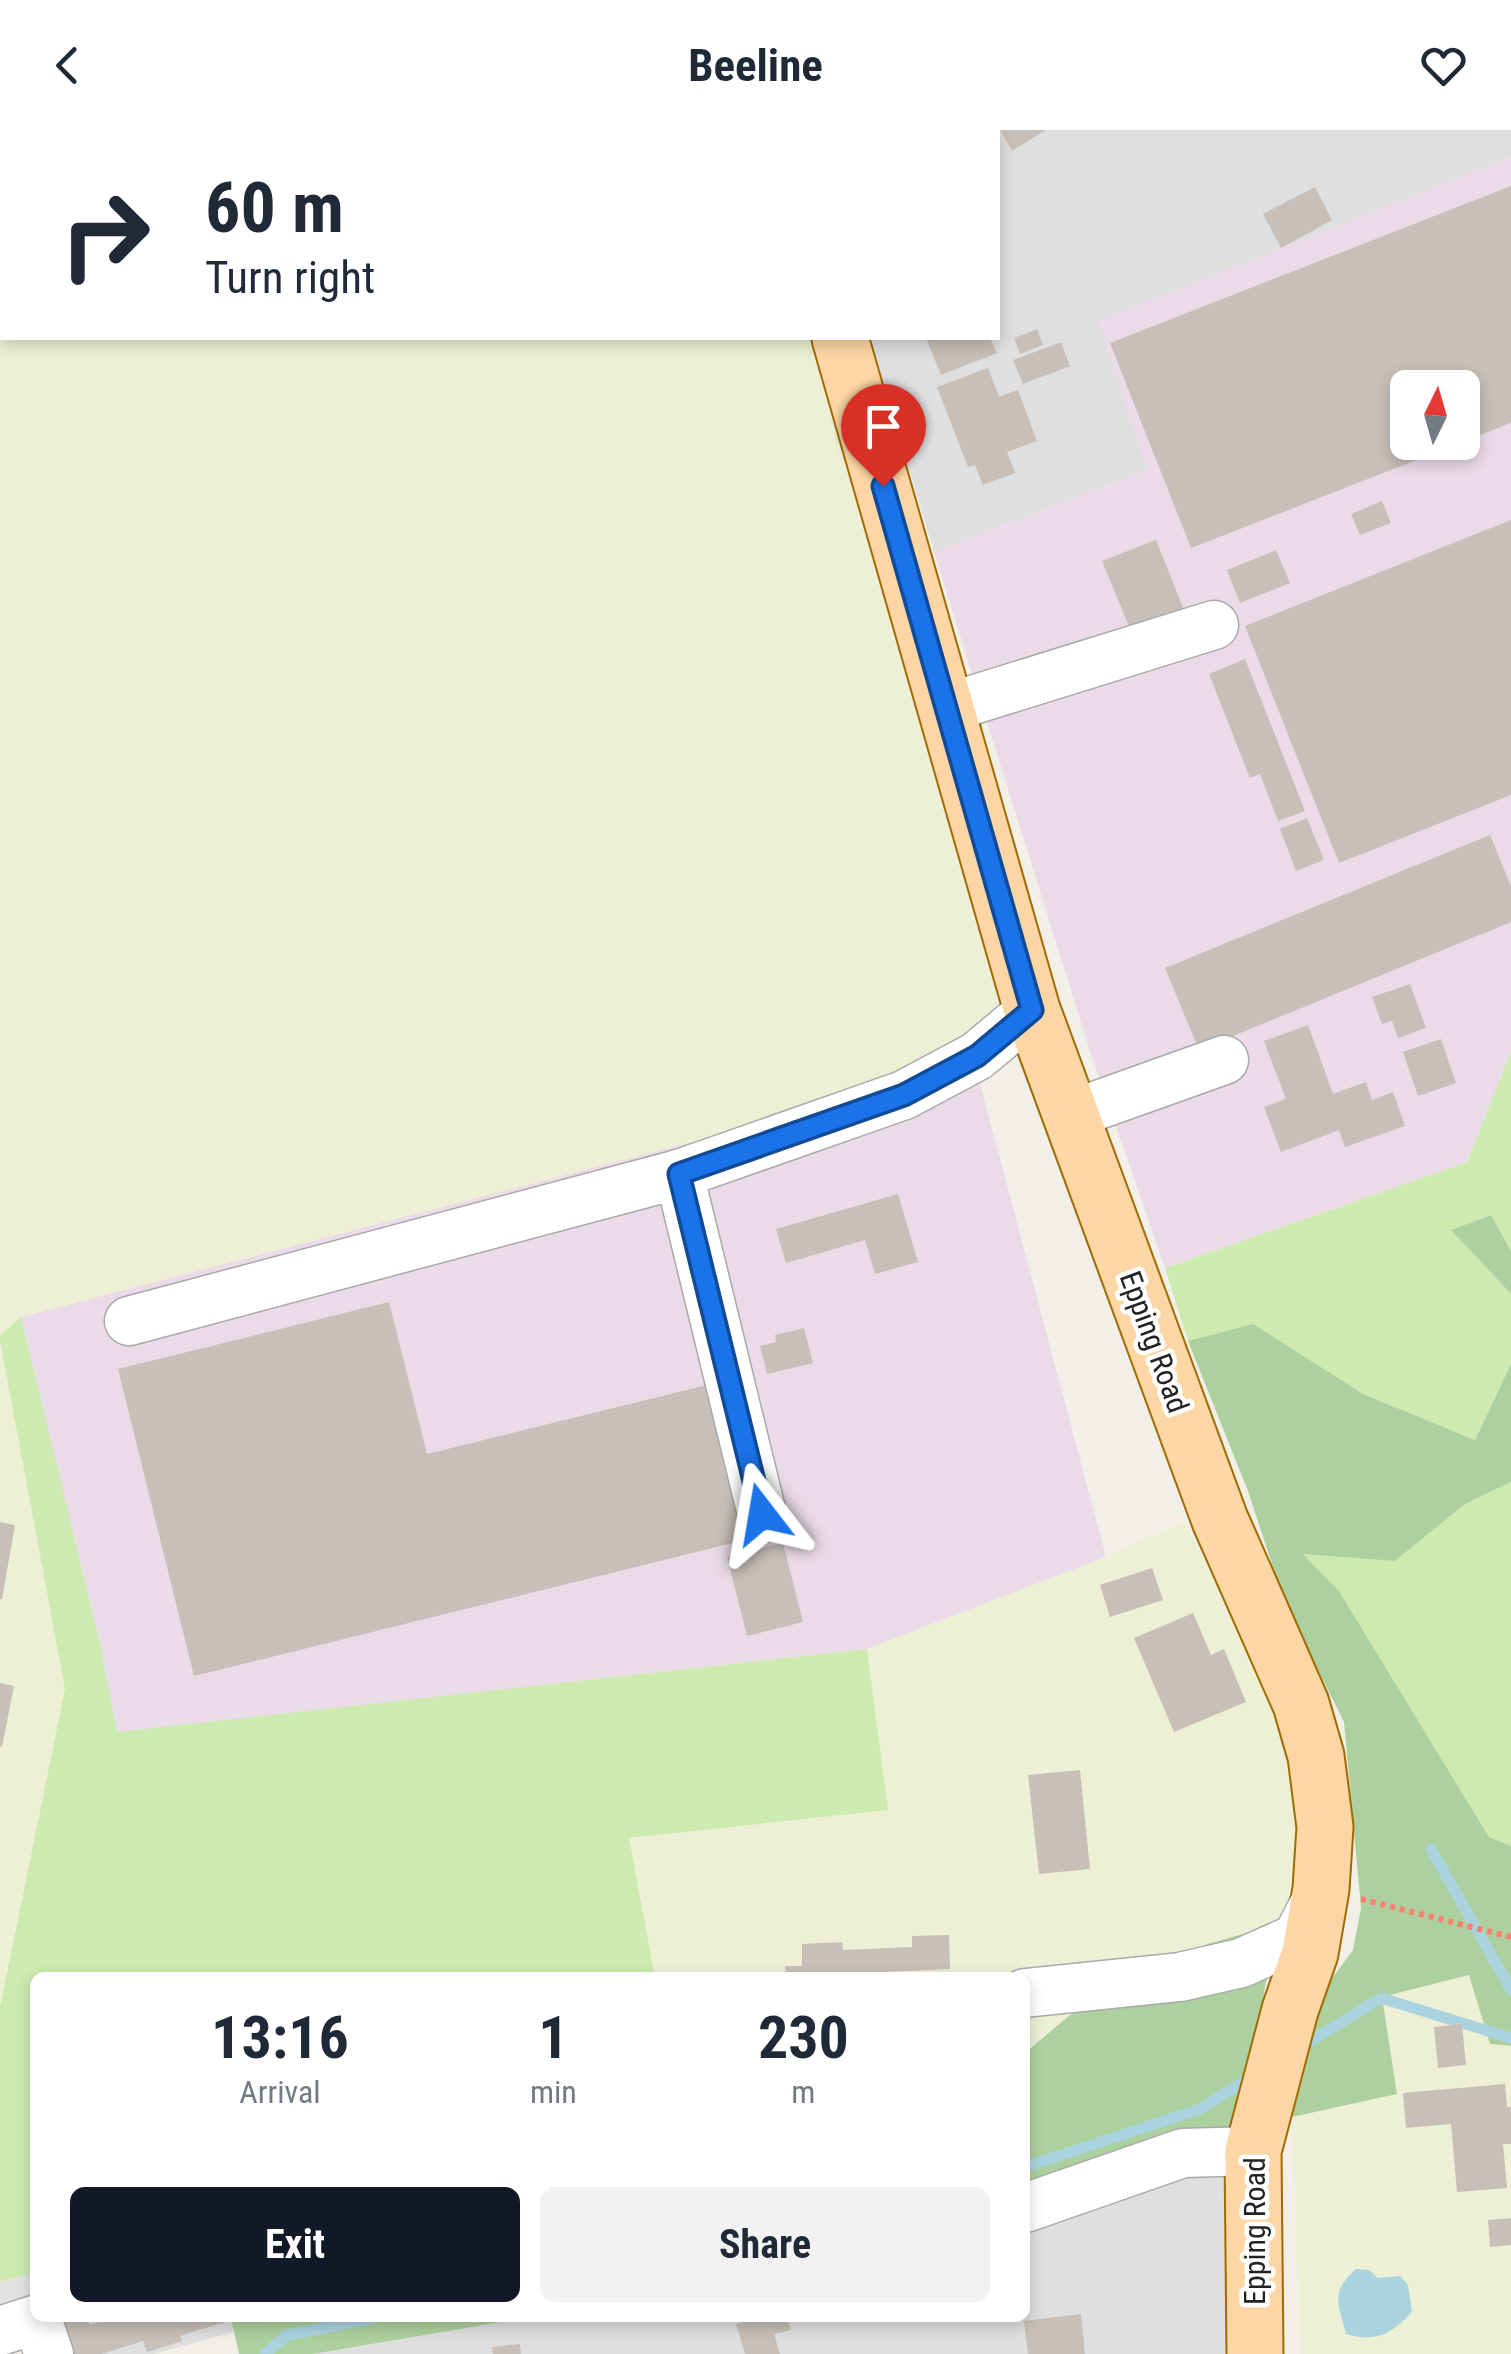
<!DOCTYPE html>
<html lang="en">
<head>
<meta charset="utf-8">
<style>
	body { margin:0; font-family:"Roboto Condensed",sans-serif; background:#f2f2f3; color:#1f2937; height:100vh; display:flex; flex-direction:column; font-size:38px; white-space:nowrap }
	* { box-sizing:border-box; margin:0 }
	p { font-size:32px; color:#747a83 }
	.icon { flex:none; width:55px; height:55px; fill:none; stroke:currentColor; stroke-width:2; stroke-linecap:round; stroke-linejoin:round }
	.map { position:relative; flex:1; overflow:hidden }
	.drawer { position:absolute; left:30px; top:1842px; width:1000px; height:350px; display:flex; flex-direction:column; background:#fff; border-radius:15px; box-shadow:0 5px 15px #0003 }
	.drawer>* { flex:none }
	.banner { position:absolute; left:0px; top:0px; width:1000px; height:210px; box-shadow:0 5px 15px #0003; background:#fff; color:#1f2937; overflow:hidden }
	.needle { width:65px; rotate:5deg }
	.tools { position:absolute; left:1390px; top:240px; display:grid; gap:20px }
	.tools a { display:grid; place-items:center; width:90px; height:90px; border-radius:15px; background:#fff; box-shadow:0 5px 15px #0003; font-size:50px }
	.pin { position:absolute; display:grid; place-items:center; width:85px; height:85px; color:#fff; margin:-102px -42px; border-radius:50% 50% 50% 0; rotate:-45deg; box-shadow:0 0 10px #0007 }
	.pin .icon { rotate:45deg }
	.me { position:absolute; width:110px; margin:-55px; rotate:346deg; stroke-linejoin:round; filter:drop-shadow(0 0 8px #0008) }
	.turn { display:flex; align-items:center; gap:35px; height:210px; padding:0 40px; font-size:45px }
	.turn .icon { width:130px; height:130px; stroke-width:2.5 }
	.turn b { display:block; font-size:70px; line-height:85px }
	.eta { display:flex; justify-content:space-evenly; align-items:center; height:170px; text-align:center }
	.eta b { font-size:60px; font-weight:700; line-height:70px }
	.primary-button { display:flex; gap:20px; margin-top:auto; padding:20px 40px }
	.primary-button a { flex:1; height:115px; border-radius:15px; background:#111827; color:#fff; font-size:40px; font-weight:700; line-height:115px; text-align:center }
	.primary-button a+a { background:#f2f2f3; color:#1f2937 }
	header { display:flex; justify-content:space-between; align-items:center; height:130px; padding:0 40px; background:#fff; font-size:45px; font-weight:700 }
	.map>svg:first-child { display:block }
	.residential { fill:#e0dfdf }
	.industrial { fill:#ebdbe8; fill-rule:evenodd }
	.farmland { fill:#eef0d5 }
	.grass { fill:#cdebb0 }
	.forest { fill:#add19e }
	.parking { fill:#e2e2e2 }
	.water { fill:#aad3df }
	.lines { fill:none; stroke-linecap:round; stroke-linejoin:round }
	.stream { stroke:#aad3df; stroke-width:11 }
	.building { fill:#c7bfb8 }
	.minor-casing { stroke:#a9a9a9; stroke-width:51 }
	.major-casing { stroke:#a06b00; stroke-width:59 }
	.path { stroke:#fa8072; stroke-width:6; stroke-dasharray:5 5; stroke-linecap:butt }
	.minor { stroke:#fff; stroke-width:48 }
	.major { stroke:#fcd6a4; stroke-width:55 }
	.route-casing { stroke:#114b97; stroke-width:25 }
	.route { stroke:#1a73e8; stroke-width:18 }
	.labels { text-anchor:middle; stroke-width:9; stroke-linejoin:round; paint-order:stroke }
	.street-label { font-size:30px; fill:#222; stroke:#fff }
</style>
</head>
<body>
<header><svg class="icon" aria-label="back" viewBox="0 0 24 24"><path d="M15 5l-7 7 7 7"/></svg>Beeline<svg class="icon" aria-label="heart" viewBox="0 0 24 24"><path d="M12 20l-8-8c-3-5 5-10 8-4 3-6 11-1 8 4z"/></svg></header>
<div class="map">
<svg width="1511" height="2224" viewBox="0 0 1511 2224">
	<rect width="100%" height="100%" fill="#f2efe9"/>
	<g class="residential">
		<polygon points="820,0 1511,0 1511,27 1099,191 1147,340 934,422 870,208 998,208 998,2 819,2"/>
		<polygon points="1240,1999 1235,2224 313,2224 525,2188 1025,2188 1025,2062"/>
		<polygon points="52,2188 231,2188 234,2202 153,2224 62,2224"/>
	</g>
	<g class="industrial">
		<path d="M1511 27V921L1467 1032 1165 1138 1089 918 934 422 1147 340 1098 191ZM1408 258H1462V312H1408Z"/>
		<polygon points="1001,896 1017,926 974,931 1106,1427 867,1519 117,1603 21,1187 530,1052"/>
	</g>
	<g class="farmland">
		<polygon points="0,0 599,2 2,2 2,208 822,208 962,673 1001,896 869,966 21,1187 0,1205"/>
		<polygon points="0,1211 65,1559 0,1877"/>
		<polygon points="1184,1391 1249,1520 1293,1620 1300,1683 1299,1742 1276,1795 1207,1814 1070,1885 1025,1923 1025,1848 655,1847 628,1708 887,1680 867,1519 1106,1427"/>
		<polygon points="1469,1845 1490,1913 1511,1916 1511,2224 1300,2224 1292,1987 1397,1964 1381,1868"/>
	</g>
	<g class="grass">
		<polygon points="1511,921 1511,1121 1491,1085 1451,1100 1511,1164 1511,1234 1475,1310 1363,1264 1253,1195 1188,1211 1165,1138 1467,1032"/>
		<polygon points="21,1187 99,1509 117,1602 867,1519 888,1680 629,1708 655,1847 35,1848 35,2143 0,2152 0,1877 65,1559 0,1211 0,1205"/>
		<polygon points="1511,1352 1511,1716 1489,1707 1339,1461 1302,1423 1395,1431 1465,1374"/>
	</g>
	<g class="forest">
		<polygon points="1491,1085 1511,1121 1511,1164 1451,1100"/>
		<polygon points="1253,1194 1363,1264 1475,1310 1511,1234 1511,1352 1465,1374 1395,1431 1303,1424 1339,1461 1489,1707 1511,1716 1511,1916 1490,1914 1469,1845 1382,1867 1397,1964 1292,1987 1307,1903 1327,1855 1353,1820 1361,1778 1344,1592 1284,1471 1248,1361 1188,1211"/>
		<polygon points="1276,1795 1240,1999 1025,2061 1025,1923 1070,1885 1207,1814"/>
		<polygon points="231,2188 525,2188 313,2224 239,2224"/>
	</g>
	<polygon class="parking" points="35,2143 35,2188 62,2224 23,2224 19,2213 0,2219 0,2152"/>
	<path class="water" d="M1356 2139 1369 2140 1378 2148 1400 2146 1408 2155 1412 2182C1391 2204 1377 2213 1346 2204 1338 2172 1330 2163 1356 2139Z"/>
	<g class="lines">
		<g class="stream">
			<polyline points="1431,1719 1511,1860"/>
			<polyline points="1301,1917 1381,1868 1511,1908"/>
			<polyline points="1025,2037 1200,1979 1255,1945"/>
			<polyline points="265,2224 287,2205 376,2188"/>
		</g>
	</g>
	<g class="building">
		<polygon points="1000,0 1046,0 1012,21"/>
		<polygon points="1511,56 1511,293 1462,312 1462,258 1408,258 1408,312 1460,313 1191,418 1110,213"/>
		<polygon points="1315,57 1332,90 1281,118 1263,84"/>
		<polygon points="1037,199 1043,215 1020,224 1014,208"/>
		<polygon points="926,208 990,208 997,223 941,245"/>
		<polygon points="1061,212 1070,236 1023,254 1013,230"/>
		<polygon points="988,238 999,267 1018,260 1037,311 1007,322 1015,343 983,355 975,335 968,337 937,257"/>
		<polygon points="1382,371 1391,393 1360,405 1351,384"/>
		<polygon points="1511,390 1511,665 1339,733 1245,496"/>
		<polygon points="1156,410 1188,490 1135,511 1102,431"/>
		<polygon points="1276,420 1290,453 1240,473 1227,440"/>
		<polygon points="1245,529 1305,681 1278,691 1260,644 1250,648 1209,544"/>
		<polygon points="1307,688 1324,730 1296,741 1280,699"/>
		<polygon points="1490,705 1511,756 1511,792 1199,920 1165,838"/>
		<polygon points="1410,854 1426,898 1398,908 1392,891 1382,894 1372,867"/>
		<polygon points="1308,895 1333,964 1366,952 1372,970 1393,962 1405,996 1345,1017 1339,1000 1281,1022 1264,977 1286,969 1264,911"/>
		<polygon points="1441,909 1456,953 1418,966 1403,922"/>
		<polygon points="898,1064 918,1132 875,1144 865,1110 786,1133 776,1099"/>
		<polygon points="389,1172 427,1324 715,1253 753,1408 194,1546 118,1239"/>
		<polygon points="804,1198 813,1233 767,1244 760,1216 776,1212 775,1205"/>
		<polygon points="0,1392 15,1395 2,1469 0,1469"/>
		<polygon points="783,1413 803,1492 747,1506 727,1427"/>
		<polygon points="1152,1438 1163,1470 1110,1487 1100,1455"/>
		<polygon points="1193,1483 1211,1525 1224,1519 1246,1572 1174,1602 1134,1508"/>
		<polygon points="0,1553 14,1556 2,1617 0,1617"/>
		<polygon points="1080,1640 1090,1739 1039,1744 1028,1645"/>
		<polygon points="949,1805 950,1839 839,1844 839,1848 786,1848 785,1836 802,1836 802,1814 842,1812 843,1820 912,1817 912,1806"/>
		<polygon points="1462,1894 1466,1935 1438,1938 1434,1897"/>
		<polygon points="1505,1954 1507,1977 1511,1977 1511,2014 1503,2014 1507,2058 1457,2062 1451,1994 1406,1998 1403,1963"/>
		<polygon points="1511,2088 1511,2115 1490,2117 1488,2090"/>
		<polygon points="1081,2184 1085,2224 1028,2224 1024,2191"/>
		<polygon points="73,2188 87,2188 90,2195 111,2188 224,2188 225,2192 180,2206 182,2211 147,2222 143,2211 102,2224 65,2224 55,2193"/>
		<polygon points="759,2188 787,2188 791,2200 774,2204 780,2224 745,2224 736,2194"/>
		<polygon points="520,2214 521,2224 493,2224 492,2217"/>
	</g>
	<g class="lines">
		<defs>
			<g id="minor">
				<polyline points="799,2 800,0"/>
				<polyline points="947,578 1214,495"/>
				<polyline points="1070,985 1224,930"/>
				<polyline points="129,1191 679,1044"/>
				<polyline points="762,1384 679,1044 904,965 977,926 1032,880"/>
				<polyline points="1025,1863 1180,1847 1241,1833 1297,1808 1320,1763"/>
				<polyline points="1025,2078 1183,2023 1253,2021"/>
				<polyline points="0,2201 37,2189 49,2224"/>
			</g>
			<g id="major">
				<polyline points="678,0 683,2"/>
				<polyline points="840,208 1032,880 1220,1390 1301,1574 1316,1626 1325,1697 1321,1759 1310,1823 1290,1880 1253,2021 1255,2224"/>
			</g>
		</defs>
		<use href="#minor" class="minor-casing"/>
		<use href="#major" class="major-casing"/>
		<polyline class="path" points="1361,1769 1511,1807"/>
		<use href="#minor" class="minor"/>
		<use href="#major" class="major"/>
	</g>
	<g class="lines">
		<defs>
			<polyline id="route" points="762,1384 679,1044 904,965 977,926 1032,880 883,356"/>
		</defs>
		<use href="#route" class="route-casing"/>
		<use href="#route" class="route"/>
	</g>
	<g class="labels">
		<g class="street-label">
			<text transform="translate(1154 1212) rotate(70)" y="10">Epping Road</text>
			<text transform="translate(1255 2101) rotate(-90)" y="10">Epping Road</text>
		</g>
	</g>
</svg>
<div class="tools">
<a><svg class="needle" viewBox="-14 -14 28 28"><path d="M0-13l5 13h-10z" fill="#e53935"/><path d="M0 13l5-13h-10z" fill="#747a83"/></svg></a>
</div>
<div class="pin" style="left:883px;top:356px;background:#d93025"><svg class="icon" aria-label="arrive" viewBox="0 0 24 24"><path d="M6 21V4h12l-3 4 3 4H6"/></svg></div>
<svg class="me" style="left:762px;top:1384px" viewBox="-20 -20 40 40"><path d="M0-17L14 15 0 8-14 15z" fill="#1a73e8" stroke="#fff" stroke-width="4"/></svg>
<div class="banner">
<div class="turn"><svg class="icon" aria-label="right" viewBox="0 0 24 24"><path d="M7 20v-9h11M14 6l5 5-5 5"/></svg><div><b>60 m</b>Turn right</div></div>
</div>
<section class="drawer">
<div class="eta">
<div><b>13:16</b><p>Arrival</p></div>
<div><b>1</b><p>min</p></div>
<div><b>230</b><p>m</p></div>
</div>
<div class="primary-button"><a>Exit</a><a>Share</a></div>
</section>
</div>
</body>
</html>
